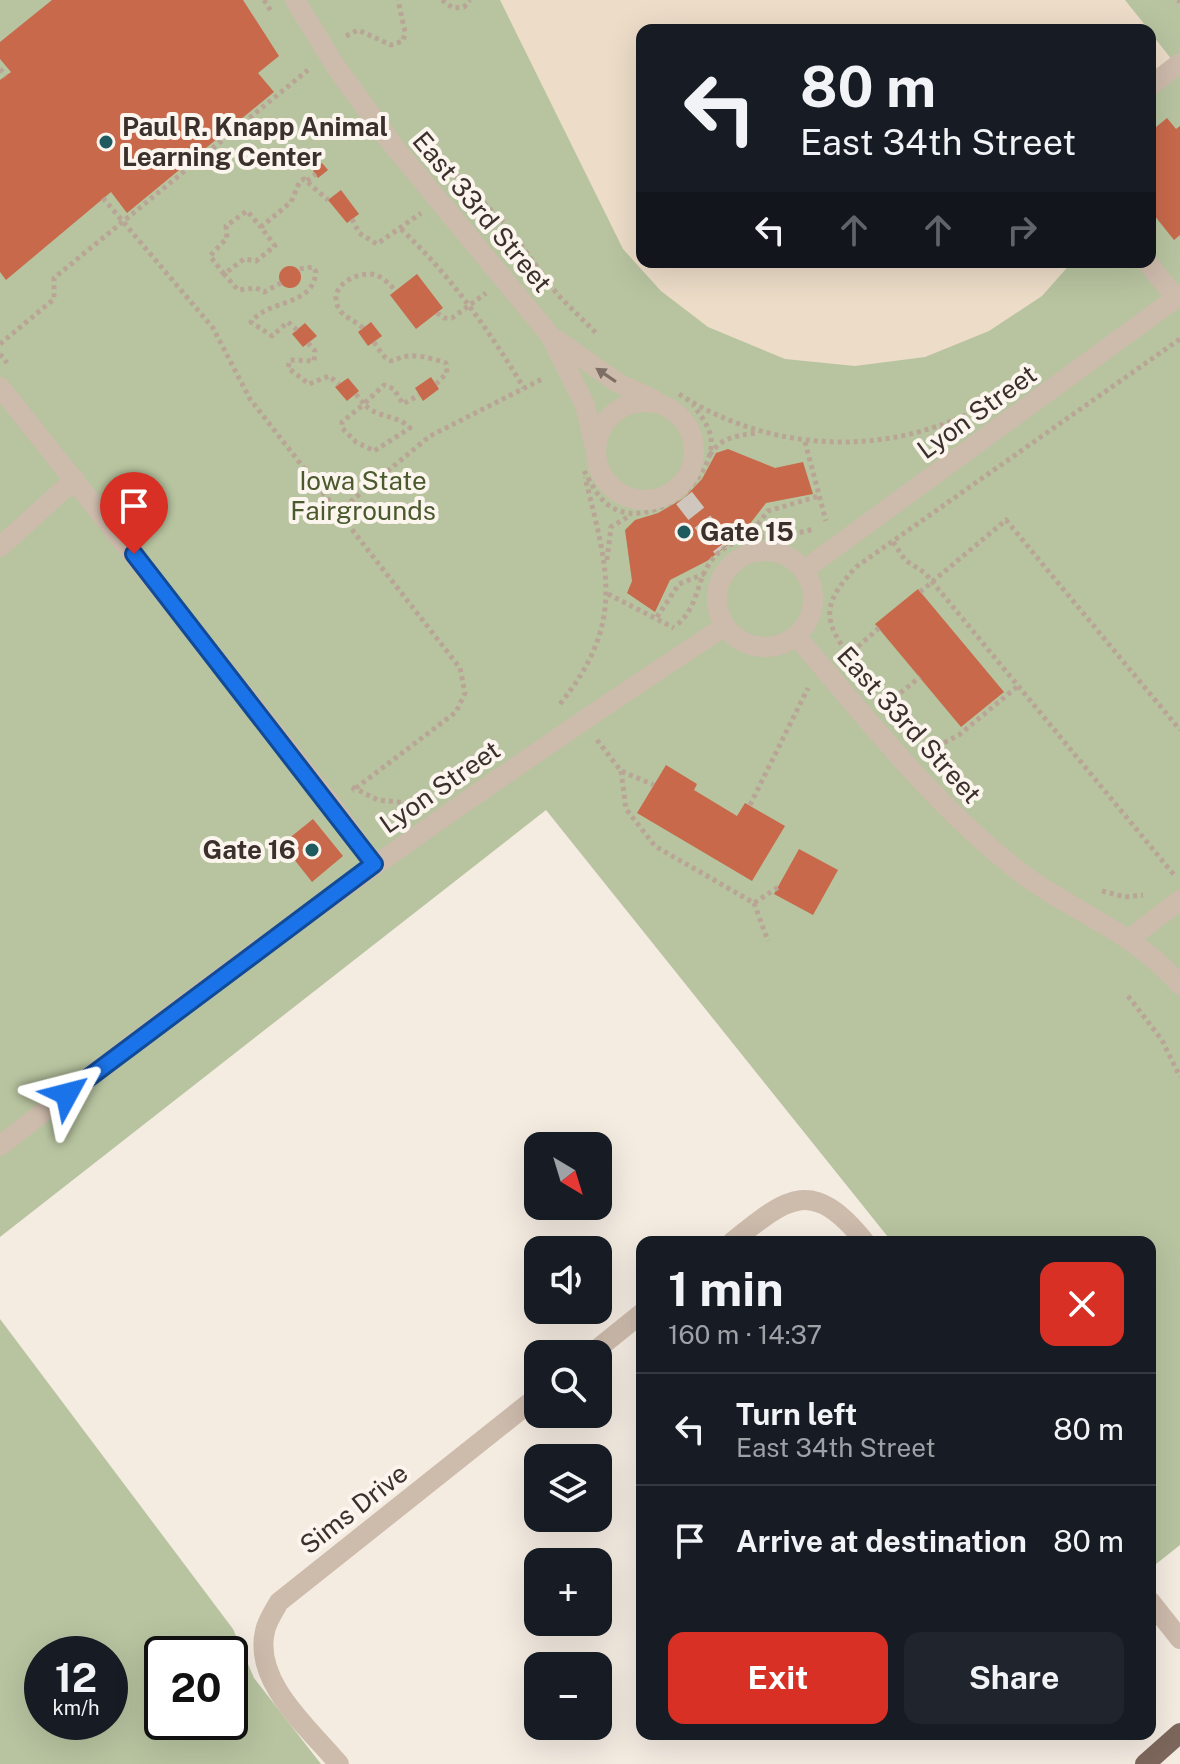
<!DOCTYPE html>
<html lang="en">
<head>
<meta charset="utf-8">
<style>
	body { margin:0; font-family:"Public Sans",sans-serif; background:#20242c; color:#f1f3f6; height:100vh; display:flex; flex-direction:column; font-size:30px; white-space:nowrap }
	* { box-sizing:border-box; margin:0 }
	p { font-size:26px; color:#9ea1a6 }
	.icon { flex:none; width:44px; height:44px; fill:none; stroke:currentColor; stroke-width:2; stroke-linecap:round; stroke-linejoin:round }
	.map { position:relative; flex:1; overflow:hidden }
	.panel { position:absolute; left:636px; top:1236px; width:520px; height:504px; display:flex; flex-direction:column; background:#171b24; border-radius:16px; box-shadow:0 8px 32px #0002 }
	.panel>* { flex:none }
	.top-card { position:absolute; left:636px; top:24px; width:520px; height:244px; border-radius:16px; box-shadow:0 8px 32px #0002; background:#171b24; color:#f1f3f6; overflow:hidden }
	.needle { width:52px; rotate:142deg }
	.tools { position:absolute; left:524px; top:1132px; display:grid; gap:16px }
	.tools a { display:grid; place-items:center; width:88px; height:88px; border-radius:16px; background:#171b24; box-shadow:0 8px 32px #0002; font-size:40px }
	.speed { position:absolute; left:24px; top:1636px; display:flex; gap:16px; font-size:40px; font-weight:700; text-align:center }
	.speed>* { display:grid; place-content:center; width:104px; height:104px; border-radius:50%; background:#171b24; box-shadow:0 8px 32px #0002; line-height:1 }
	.speed small { font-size:20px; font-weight:400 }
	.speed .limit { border:4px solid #111; border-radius:12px; background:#fff; color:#111 }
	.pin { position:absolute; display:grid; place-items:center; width:68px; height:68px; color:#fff; margin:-82px -34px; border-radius:50% 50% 50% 0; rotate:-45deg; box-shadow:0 0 8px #0007 }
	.pin .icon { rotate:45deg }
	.me { position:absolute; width:88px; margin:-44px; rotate:52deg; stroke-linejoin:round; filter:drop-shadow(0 0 6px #0008) }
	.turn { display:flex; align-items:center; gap:28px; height:168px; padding:0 32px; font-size:36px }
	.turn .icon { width:104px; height:104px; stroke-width:2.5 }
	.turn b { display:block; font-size:56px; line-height:68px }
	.lanes { display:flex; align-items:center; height:76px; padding:0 32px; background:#0003; justify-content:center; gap:40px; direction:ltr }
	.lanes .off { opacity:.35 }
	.round { display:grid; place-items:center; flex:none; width:84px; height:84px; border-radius:16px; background:#20242c }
	.overview { display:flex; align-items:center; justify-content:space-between; height:136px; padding:0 32px }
	h1 { font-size:48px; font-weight:700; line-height:60px }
	.button { display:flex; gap:16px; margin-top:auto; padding:16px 32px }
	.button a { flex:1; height:92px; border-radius:16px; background:#d93025; color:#fff; font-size:32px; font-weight:700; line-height:92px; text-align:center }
	.button a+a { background:#20242c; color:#f1f3f6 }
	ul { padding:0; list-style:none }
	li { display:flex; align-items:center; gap:24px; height:112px; padding:0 32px; border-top:2px solid #363941 }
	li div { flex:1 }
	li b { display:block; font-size:30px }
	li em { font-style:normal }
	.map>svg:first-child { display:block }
	.green { fill:#b8c4a0; fill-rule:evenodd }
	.plaza { fill:#ecdcc8 }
	.building { fill:#c8694b }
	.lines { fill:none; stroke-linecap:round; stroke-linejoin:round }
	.minor-tunnel { stroke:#cfc6bd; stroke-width:20; stroke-dasharray:20 10; stroke-linecap:butt }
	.path { stroke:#b9a596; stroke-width:5; stroke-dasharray:4 4; stroke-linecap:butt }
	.minor { stroke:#cdbbac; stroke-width:20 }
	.major { stroke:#7d675c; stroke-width:20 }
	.oneway { fill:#7d6f65 }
	.route-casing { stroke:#114b97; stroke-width:20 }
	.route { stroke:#1a73e8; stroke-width:14 }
	.poi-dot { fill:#1f5a5e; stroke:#fbf5ee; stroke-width:3 }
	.labels { text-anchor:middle; stroke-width:8; stroke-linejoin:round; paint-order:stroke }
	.poi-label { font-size:26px; font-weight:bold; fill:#3b302b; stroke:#fbf5ee; text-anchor:start }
	.street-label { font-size:26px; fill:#3b302b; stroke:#fbf5ee }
	.park-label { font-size:26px; fill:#4a5a2e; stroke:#fbf5ee }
</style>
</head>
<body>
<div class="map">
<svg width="1180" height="1764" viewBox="0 0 1180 1764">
	<rect width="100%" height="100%" fill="#f4ebe1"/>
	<g class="green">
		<path d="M0 0H1180V1545L1151 1568 1150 1242H892L546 810 0 1237ZM642 30H1150V262H642Z"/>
		<path d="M0 1319 233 1629 254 1678 321 1764H0ZM42 1654H110V1722H42ZM162 1654H230V1722H162Z"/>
	</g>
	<g class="plaza">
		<polygon points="500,0 1125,0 1149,30 642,30 642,262 1072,262 1042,296 989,331 925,357 855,366 785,359 708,327 661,291 623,249"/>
		<polygon points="1150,32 1176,65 1150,86"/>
	</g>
	<g class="building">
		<polygon points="52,0 243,0 279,56 258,73 274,92 127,213 111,192 6,280 0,272 0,80 11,72 0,59 0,42"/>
		<polygon points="1167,118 1176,129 1180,126 1180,235 1174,240 1150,210 1150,132"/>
		<polygon points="322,163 328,170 318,178 313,171"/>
		<polygon points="341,190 359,214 347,223 328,200"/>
		<circle cx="290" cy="277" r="11"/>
		<polygon points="417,274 443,308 416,329 390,295"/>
		<polygon points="371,322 382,336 368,346 358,332"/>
		<polygon points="305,323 317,336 303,347 292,334"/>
		<polygon points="431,377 439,389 423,401 415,388"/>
		<polygon points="348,378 359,391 347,401 335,387"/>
		<polygon points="728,449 775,468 803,462 813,494 766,503 742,534 707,561 670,580 655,612 627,593 632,581 625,530 635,520 658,513 684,498 702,479 716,453"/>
		<polygon points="918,589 1004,692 961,727 875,624"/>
		<polygon points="666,765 697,784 694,790 737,816 745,803 785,826 752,881 637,813"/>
		<polygon points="313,819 343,856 312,882 282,844"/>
		<polygon points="799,849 838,870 813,915 774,894"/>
	</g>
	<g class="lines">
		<polyline class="minor-tunnel" points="684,498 723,548"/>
		<g class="path">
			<polyline points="264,0 271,11"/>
			<polyline points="442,0 453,8 464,7 470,0"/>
			<polyline points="1178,0 1180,2"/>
			<polyline points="346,36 358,30 391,45 403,41 405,32 398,0"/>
			<polyline points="0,69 6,76"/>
			<polyline points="1150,122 1155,128"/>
			<polyline points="444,163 507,226 557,294 597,334"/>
			<polyline points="307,181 316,174"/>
			<polyline points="103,198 213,328 250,399 460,668 465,693 456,712 352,791"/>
			<polyline points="352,219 359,233 377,244 421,213"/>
			<path d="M401 229C451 276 488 329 524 388"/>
			<polyline points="224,274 210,256 227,238 226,226 247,211 261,227"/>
			<polyline points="281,283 264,292 256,288 238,290 224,274 244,259 256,261 275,246 261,227 291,202 300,181 304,179 328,200"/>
			<polyline points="437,313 444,318 452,318 486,293"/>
			<path d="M363 328C356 321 343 317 339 309 326 286 358 270 376 275 384 278 390 285 396 291"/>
			<path d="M297 330 288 322 272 336 251 322C268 299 313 307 316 272L313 267 298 269"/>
			<path d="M374 342C395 375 390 354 415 356 424 356 437 360 446 363L447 373 436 384"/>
			<polyline points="308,343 315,351 314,361 290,360 288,368 309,384 329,376 339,384"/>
			<polyline points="0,344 54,299 54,278 308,70"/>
			<polyline points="0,354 7,363"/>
			<path d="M356 394 364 404 342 422V428L356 442 374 451 410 428C397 414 378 419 364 404L384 385 394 389 403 404 419 395"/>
			<path d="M679 394C767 451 879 458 974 411"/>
			<polyline points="805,442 826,521"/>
			<path d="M710 455C721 437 736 436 756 433"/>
			<path d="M584 471C592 484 599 502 615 509 654 528 716 480 711 438 709 426 700 414 693 405"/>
			<polyline points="338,512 430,436 544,378"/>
			<polyline points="748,537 768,511 819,496"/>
			<polyline points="893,542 905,560 925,573 1175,876"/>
			<polyline points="607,560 611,527 631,515"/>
			<polyline points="920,592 1006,520 1180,730"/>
			<polyline points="608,594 674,628"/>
			<polyline points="657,617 679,584 704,574"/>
			<path d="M678 624C698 606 696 584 709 564 732 528 779 540 813 529"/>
			<path d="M846 651C819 615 828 598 856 567L1180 339"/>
			<polyline points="846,657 879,628"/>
			<polyline points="888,703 920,677"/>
			<path d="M560 704C626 622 608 571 585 477"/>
			<polyline points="597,740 621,771 654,785"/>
			<polyline points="930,750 959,735 1018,686"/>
			<polyline points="621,771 626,809 655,846 754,903 780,886"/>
			<polyline points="352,787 378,800 418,804"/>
			<polyline points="750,805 808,688"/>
			<polyline points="1102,891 1125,897 1143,895"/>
			<polyline points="754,903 768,941"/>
			<polyline points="1128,996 1162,1040 1180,1077"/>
		</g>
		<g class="minor">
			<polyline points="295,0 336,67 392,144 550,335 585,405 595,448"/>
			<polyline points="1150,86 1180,63"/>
			<polyline points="1147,262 1176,298"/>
			<polyline points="557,340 618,383 655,400"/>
			<polyline points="0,387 332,805 374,864"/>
			<circle cx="645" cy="451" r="49"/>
			<polyline points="0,547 75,479"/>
			<circle cx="765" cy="599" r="48"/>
			<polyline points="804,570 1180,295"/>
			<path d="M796 636C865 716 929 799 1012 866 1067 911 1130 927 1180 985"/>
			<polyline points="1129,939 1180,900"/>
			<path d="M0 1146C234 962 476 790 725 626"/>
			<path d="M732 1242C788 1197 812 1176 865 1242"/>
			<polyline points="591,1354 642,1313"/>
			<polyline points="1150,1601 1180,1639"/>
			<path d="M339 1764C309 1728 253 1682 265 1631 267 1621 274 1611 279 1602L538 1396"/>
		</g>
		<polyline class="major" points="1145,1764 1180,1733"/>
	</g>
	<defs><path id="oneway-solid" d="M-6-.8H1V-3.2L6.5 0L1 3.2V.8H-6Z" transform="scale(2)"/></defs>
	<use class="oneway" href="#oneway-solid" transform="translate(606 375) rotate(-146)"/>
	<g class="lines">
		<defs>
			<polyline id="route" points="67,1094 374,864 134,554"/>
		</defs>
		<use href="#route" class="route-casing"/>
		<use href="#route" class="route"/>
	</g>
	<g class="poi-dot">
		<circle cx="106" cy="142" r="8"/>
		<circle cx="684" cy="532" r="8"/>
		<circle cx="312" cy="850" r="8"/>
	</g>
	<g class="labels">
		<g class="poi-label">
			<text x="122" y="136">Paul R. Knapp Animal<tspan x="122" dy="30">Learning Center</tspan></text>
			<text x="700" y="541">Gate 15</text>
			<text x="296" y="859" text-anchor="end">Gate 16</text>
		</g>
		<g class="street-label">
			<text transform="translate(482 212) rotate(50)" y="9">East 33rd Street</text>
			<text transform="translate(977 412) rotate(-36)" y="9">Lyon Street</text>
			<text transform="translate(909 725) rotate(48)" y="9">East 33rd Street</text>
			<text transform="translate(440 787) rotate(-35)" y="9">Lyon Street</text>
			<text transform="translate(354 1509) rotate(-38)" y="9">Sims Drive</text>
		</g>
		<g class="park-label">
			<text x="363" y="490">Iowa State<tspan x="363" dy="30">Fairgrounds</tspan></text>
		</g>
	</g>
</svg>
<div class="tools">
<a><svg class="needle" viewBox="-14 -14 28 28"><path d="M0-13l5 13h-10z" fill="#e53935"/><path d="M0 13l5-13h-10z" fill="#9ea1a6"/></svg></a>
<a><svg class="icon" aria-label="sound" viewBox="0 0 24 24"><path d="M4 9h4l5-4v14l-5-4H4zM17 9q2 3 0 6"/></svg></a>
<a><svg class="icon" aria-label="search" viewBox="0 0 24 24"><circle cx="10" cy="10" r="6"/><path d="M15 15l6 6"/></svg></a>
<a><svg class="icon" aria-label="layers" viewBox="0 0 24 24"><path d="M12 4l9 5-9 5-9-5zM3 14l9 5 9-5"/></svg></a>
<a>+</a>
<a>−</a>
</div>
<div class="speed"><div>12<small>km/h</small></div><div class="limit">20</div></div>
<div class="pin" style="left:134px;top:554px;background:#d93025"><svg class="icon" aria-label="arrive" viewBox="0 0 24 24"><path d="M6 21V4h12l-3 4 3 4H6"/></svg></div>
<svg class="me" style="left:67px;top:1094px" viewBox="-20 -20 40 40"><path d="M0-17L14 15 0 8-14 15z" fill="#1a73e8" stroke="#fff" stroke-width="4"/></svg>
<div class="top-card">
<div class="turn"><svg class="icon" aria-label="left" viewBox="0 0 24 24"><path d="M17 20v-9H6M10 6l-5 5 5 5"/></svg><div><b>80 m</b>East 34th Street</div></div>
<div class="lanes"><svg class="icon" aria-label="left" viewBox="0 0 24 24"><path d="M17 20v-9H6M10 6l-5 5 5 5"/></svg><svg class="icon off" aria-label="ahead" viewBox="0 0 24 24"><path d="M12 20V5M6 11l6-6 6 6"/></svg><svg class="icon off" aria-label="ahead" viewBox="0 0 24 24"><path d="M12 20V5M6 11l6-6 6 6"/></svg><svg class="icon off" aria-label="right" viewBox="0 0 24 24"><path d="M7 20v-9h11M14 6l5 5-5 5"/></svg></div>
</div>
<section class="panel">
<div class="overview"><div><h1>1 min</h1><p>160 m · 14:37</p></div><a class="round" style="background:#d93025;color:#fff"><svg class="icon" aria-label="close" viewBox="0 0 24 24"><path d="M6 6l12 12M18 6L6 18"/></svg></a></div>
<ul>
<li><svg class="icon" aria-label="left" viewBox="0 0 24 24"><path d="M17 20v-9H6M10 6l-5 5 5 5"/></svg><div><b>Turn left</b><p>East 34th Street</p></div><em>80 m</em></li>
<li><svg class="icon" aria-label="arrive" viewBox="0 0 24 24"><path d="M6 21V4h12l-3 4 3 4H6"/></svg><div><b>Arrive at destination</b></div><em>80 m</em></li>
</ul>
<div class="button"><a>Exit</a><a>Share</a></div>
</section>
</div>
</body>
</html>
